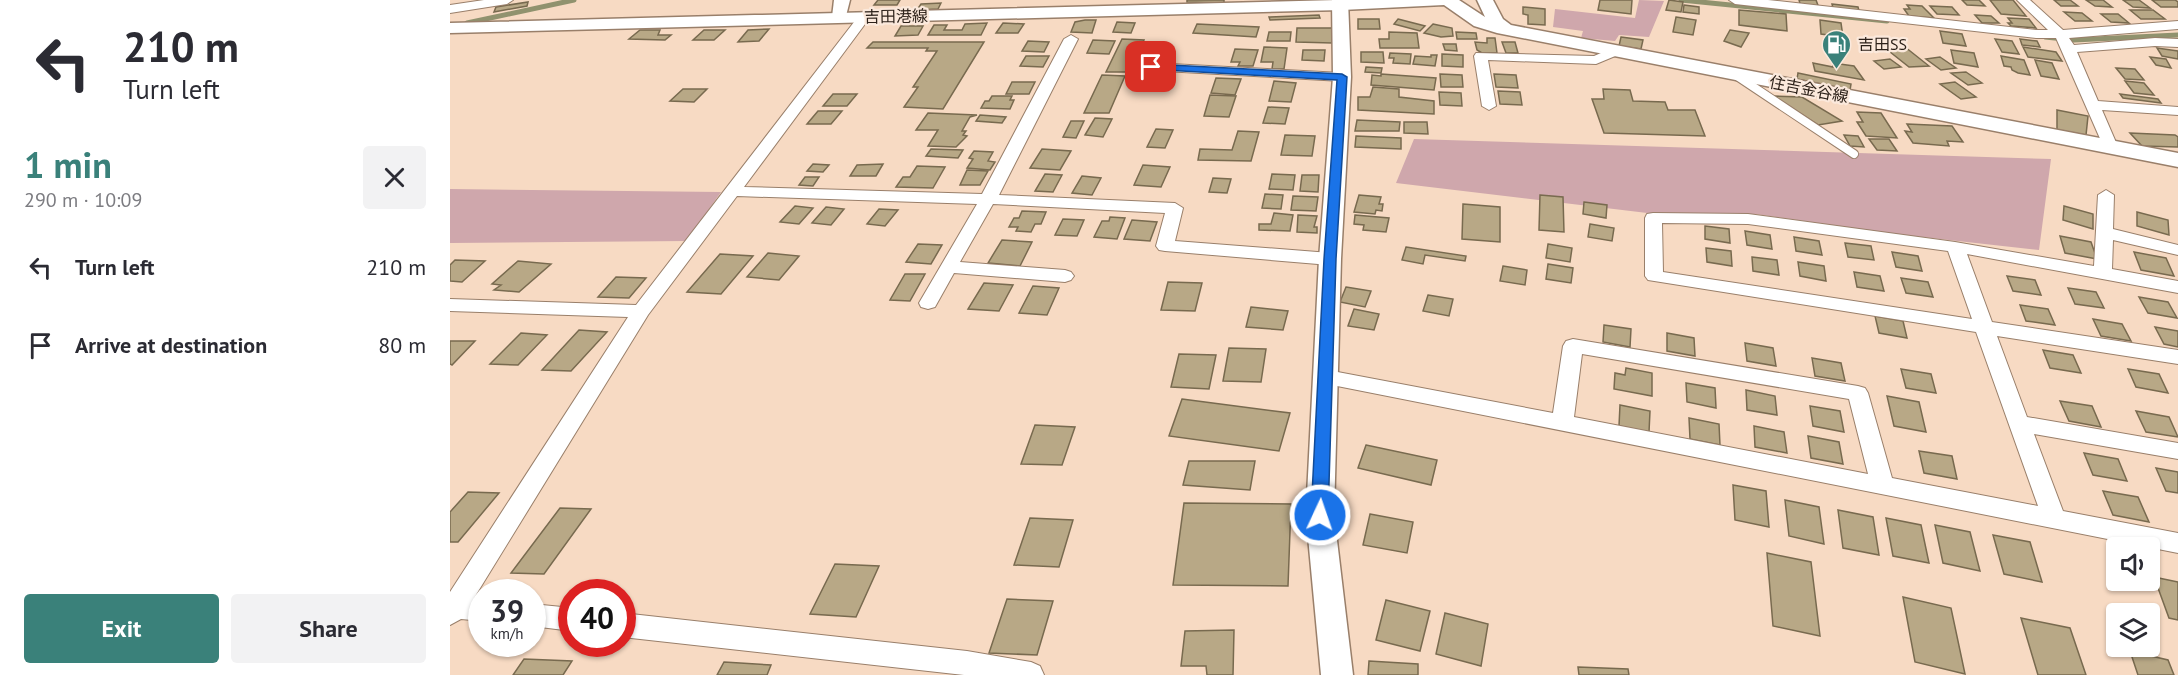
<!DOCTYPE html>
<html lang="en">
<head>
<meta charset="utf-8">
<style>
	body { margin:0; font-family:"PT Sans","Noto Sans JP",sans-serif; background:#f2f2f3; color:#2b2b33; height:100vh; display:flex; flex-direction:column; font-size:22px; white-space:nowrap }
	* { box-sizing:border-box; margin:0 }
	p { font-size:20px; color:#7c7c81 }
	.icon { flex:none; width:33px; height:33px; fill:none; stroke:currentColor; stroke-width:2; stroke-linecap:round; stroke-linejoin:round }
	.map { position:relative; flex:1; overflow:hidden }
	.drawer { display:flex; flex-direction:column; background:#fff; width:450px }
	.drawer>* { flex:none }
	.guide { background:#fff; color:#2b2b33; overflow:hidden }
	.fabs { position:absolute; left:1656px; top:537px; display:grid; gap:12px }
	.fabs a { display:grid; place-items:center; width:54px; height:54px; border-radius:6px; background:#fff; box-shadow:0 2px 4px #0004; font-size:30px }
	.speed { position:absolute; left:18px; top:579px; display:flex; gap:12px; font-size:30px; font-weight:700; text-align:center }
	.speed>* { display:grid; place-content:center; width:78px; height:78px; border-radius:50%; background:#fff; box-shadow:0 2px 4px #0004; line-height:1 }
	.speed small { font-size:15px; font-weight:400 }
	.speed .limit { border:9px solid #d22; background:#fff; color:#111 }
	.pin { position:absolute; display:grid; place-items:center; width:51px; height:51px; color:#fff; margin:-26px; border-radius:12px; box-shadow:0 3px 9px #0006 }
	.me { position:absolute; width:66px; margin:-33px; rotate:3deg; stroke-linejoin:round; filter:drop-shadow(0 0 4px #0008) }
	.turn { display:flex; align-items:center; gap:21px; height:126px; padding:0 24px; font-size:27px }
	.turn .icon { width:78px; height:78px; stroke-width:2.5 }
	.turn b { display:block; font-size:42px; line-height:51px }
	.round { display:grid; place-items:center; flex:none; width:63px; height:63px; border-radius:6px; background:#f2f2f3 }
	.summary { display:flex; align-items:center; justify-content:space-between; height:102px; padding:0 24px }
	h1 { font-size:36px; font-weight:700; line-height:45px; color:#3a817a }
	.cta { display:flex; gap:12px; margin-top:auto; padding:12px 24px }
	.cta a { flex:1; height:69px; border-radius:6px; background:#3a817a; color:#fff; font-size:24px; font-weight:700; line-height:69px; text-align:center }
	.cta a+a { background:#f2f2f3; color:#2b2b33 }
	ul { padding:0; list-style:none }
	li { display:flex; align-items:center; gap:18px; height:78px; padding:0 24px }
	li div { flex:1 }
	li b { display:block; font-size:22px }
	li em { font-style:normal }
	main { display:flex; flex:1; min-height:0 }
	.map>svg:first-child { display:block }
	.green { fill:#cfa7ac }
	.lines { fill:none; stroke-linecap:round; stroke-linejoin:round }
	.stream { stroke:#90926e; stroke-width:5 }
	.building { fill:#b8a886; stroke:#786a4f; stroke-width:1.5 }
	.service-casing { stroke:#997f6a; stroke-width:10 }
	.minor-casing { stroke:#997f6a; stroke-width:2 }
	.tertiary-casing { stroke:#997f6a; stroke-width:3 }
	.secondary-casing { stroke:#997f6a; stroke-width:3 }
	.service { stroke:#fff; stroke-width:8 }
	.minor { fill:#fff; fill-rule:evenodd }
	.tertiary { fill:#fff; fill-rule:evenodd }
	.secondary { fill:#fff; fill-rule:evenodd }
	.route { fill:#1a73e8; stroke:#114b97; stroke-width:1.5 }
	.labels { text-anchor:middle; stroke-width:4.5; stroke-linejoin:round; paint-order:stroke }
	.far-street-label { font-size:16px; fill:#2c2119; stroke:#fbe9dc }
	.far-poi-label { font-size:16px; fill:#2c2119; stroke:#fbe9dc; text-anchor:start }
</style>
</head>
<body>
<main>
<section class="drawer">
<div class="guide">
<div class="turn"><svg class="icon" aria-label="left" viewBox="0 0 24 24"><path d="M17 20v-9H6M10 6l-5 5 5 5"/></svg><div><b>210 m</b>Turn left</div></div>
</div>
<div class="summary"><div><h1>1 min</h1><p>290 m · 10:09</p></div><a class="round"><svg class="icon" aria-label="close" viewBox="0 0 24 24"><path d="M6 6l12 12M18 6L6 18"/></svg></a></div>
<ul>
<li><svg class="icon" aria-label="left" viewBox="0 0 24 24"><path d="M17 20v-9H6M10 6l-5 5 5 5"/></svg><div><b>Turn left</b></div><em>210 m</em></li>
<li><svg class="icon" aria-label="arrive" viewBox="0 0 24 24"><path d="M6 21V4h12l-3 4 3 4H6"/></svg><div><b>Arrive at destination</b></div><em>80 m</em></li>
</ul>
<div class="cta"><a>Exit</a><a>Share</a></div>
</section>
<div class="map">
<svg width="1728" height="675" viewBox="0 0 1728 675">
	<rect width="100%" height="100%" fill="#f7dac3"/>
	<g class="green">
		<polygon points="1189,0 1214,1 1199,37 1169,35 1165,41 1131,38 1133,31 1103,27 1105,9 1185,18"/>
		<polygon points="964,139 1601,159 1589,250 1445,234 1305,214 1214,215 946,183"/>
		<polygon points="0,189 271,192 237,241 0,243"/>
	</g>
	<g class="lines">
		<g class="stream">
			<polyline points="1231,0 1437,21"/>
			<polyline points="17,23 124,0"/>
			<polyline points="1595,37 1624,40 1728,35"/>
		</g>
	</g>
	<g class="building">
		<polygon points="428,0 450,0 447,5 424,5"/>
		<polygon points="737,0 774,0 774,3 737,2"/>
		<polygon points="1150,0 1182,0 1181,14 1148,10"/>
		<polygon points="1219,0 1233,2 1231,12 1216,10"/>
		<polygon points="1349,0 1366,0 1369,8 1351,7"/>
		<polygon points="1512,0 1529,0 1535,6 1517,5"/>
		<polygon points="1540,0 1563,0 1576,16 1551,14"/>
		<polygon points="1604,0 1620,0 1628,6 1611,6"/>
		<polygon points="1636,0 1653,0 1662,7 1645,6"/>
		<polygon points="1673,0 1689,0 1700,8 1683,7"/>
		<polygon points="1702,0 1725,0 1728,2 1728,7 1711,7"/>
		<polygon points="78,2 77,6 44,12 46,7"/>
		<polygon points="491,3 488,9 467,10 471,4"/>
		<polygon points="1382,4 1408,7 1409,11 1383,8"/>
		<polygon points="1234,5 1249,7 1249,14 1233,12"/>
		<polygon points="1457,5 1472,6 1484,18 1459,16 1454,9 1460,9"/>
		<polygon points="1480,6 1502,7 1509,15 1487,14"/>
		<polygon points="1073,7 1095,9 1095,25 1078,24 1078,15 1073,14"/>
		<polygon points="1289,10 1336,14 1337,31 1289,25"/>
		<polygon points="1680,10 1703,10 1715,19 1691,19"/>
		<polygon points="1614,12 1632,13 1642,21 1625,21"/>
		<polygon points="1651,14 1668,14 1679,23 1661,22"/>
		<polygon points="869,15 870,18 820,20 819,17"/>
		<polygon points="1525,15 1541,16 1549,23 1532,23"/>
		<polygon points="1226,17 1246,20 1243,35 1223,32"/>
		<polygon points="1558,18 1579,19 1586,28 1561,26 1558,23 1562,23"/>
		<polygon points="908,19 929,19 930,29 908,29"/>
		<polygon points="948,19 975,26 970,31 944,24"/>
		<polygon points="635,20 646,20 642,33 621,32 625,22"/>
		<polygon points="1370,20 1391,23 1393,37 1371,34"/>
		<polygon points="667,22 685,23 681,33 663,32"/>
		<polygon points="537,23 531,35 478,35 484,25 497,25 494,30 512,30 515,24"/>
		<polygon points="553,23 574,24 568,33 546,33"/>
		<polygon points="747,24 809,27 806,37 743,33"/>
		<polygon points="983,24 1002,28 1003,36 991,37 974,33"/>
		<polygon points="451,26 473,26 468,35 445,36"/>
		<polygon points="847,28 882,28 882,43 846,42"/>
		<polygon points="319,29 309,41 288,42 298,30"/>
		<polygon points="190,30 210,30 208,35 221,35 215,40 179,39"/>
		<polygon points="254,30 275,30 264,40 243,40"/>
		<polygon points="1280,30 1299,33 1291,47 1274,41"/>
		<polygon points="1490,31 1512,34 1516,46 1493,43"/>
		<polygon points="819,32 841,32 840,41 817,41"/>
		<polygon points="939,32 967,33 969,48 930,48 929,39 939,39"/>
		<polygon points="1006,32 1026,33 1027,39 1007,39"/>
		<polygon points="1171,37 1193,40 1191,49 1169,46"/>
		<polygon points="1037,38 1045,38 1047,53 1032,53 1027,50 1025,42 1037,43"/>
		<polygon points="672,39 694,40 679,72 656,72"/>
		<polygon points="1545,39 1562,41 1569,54 1552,52"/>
		<polygon points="1570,39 1587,41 1590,47 1572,45"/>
		<polygon points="643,40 665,41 659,54 637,53"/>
		<polygon points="578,41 599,42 594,52 572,51"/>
		<polygon points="423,42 534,42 493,109 454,107 468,87 463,87 487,51 476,51 478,48 417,48"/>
		<polygon points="1052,42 1065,42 1068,53 1056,53"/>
		<polygon points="1450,43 1479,66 1459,67 1430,44"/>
		<polygon points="993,44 1006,44 1007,51 995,50"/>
		<polygon points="814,47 837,48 834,69 822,69 823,62 811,62"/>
		<polygon points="1573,47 1606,52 1612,61 1578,57"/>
		<polygon points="1707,48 1728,51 1728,59 1712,56"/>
		<polygon points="785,49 808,50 803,66 788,66 790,62 781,62"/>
		<polygon points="853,50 875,50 874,61 852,60"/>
		<polygon points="1501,50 1524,53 1528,67 1504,63"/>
		<polygon points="911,52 933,52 934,63 911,62"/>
		<polygon points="940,53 961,54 960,64 943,63 944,58 939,58"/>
		<polygon points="992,54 1013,55 1013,67 992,66"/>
		<polygon points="981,55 987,55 985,66 963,64 965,56 981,57"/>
		<polygon points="576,56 599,56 593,67 570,66"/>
		<polygon points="1551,56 1574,60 1580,75 1568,73 1562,70 1561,67 1554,66"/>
		<polygon points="1490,57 1506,68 1491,70 1476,59"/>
		<polygon points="1700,57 1716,59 1721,68 1706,65"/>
		<polygon points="1440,59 1451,67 1434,69 1424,61"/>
		<polygon points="1585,60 1602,63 1609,79 1591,76"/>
		<polygon points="1363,63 1383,67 1383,63 1404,66 1414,80 1365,71"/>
		<polygon points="916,67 932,68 931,73 915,72"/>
		<polygon points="1666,68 1685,69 1694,80 1675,79"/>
		<polygon points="1516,72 1532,83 1518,85 1501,73"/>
		<polygon points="1348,73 1401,84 1400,90 1347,79"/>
		<polygon points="931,74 986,78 984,90 921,85 922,75 931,76"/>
		<polygon points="990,74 1012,75 1013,87 991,87"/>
		<polygon points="1044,74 1066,75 1068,88 1046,87"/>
		<polygon points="652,75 675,76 659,113 634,113"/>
		<polygon points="766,78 791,79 785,95 761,93"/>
		<polygon points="824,81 846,83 841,102 819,101"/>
		<polygon points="1675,81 1694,83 1704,95 1684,93"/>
		<polygon points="562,82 585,82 579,94 556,94"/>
		<polygon points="1505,82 1526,97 1511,99 1490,84"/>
		<polygon points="923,87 949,89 949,97 984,101 984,114 908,110 908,97 920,97"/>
		<polygon points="233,89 257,89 244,102 220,101"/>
		<polygon points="1153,89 1180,90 1183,101 1215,102 1218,110 1245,110 1255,136 1154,133 1142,99 1154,99"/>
		<polygon points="1048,91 1070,92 1072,105 1050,104"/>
		<polygon points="989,92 1011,93 1012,106 990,105"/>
		<polygon points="383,94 407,94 397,106 373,106"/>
		<polygon points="1670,94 1708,99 1711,103 1673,98"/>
		<polygon points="760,95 786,96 779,117 754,116"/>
		<polygon points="542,96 562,96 560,100 564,100 560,109 531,108 535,101 539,101"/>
		<polygon points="1323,96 1352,97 1392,121 1368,125"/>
		<polygon points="818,107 839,108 835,124 813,123"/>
		<polygon points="1607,110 1638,116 1636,135 1607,130"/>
		<polygon points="368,111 392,111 381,124 357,124"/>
		<polygon points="1407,112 1431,113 1447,138 1416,136 1407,122 1413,122"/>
		<polygon points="478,113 527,115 520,117 512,131 516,131 513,135 517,136 506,147 478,146 488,130 466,130"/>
		<polygon points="530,115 556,117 552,123 526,121"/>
		<polygon points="645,118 662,119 653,137 635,135"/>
		<polygon points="907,120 950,122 949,131 905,131"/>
		<polygon points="621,121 634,121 626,138 613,137"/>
		<polygon points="954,122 977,122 978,134 954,133"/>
		<polygon points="1457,124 1502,126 1513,142 1497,141 1499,146 1463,143 1455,131 1462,132"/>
		<polygon points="706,129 723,130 715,148 697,147"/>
		<polygon points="788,131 809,132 801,161 748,160 750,149 782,150"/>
		<polygon points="1680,133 1725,135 1728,137 1728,147 1692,146"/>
		<polygon points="835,135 865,136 862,156 831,155"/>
		<polygon points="1394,135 1408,136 1414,147 1400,146"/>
		<polygon points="906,136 951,138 951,149 905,147"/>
		<polygon points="1419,139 1439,139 1447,151 1427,150"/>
		<polygon points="481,149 513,150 508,158 476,156"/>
		<polygon points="592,149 621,151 610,170 580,168"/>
		<polygon points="524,151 543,152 538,161 545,162 540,170 517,168 523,159 519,158"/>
		<polygon points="363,164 379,165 373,172 357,171"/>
		<polygon points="433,164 426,176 400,176 407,165"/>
		<polygon points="693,165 720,167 711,187 684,185"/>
		<polygon points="467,166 495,167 483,188 446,187 453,177 460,177"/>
		<polygon points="517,170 538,171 530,185 510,185"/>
		<polygon points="595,174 612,175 603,192 585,191"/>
		<polygon points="822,174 845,175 843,190 819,189"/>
		<polygon points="852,175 869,175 868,192 850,191"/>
		<polygon points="632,176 651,178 642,195 622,193"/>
		<polygon points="355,177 369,177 363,186 349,185"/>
		<polygon points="763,178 781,179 777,193 759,192"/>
		<polygon points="815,194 833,195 831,209 812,208"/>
		<polygon points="909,195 931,197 929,204 933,204 932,211 926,210 925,214 904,212"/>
		<polygon points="1090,195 1113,197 1114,232 1089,230"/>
		<polygon points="843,196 868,197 866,211 841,210"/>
		<polygon points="1134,202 1157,205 1156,218 1133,214"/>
		<polygon points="1013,204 1050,207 1050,242 1012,239"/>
		<polygon points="345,206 363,208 349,224 330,222"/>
		<polygon points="1614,206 1643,214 1643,229 1613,220"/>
		<polygon points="376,207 394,209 381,225 362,223"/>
		<polygon points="429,209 448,210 435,226 417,224"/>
		<polygon points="572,211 596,212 591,224 585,224 581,232 566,231 568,227 559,227 564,218 569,218"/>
		<polygon points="1687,212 1718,220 1719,235 1687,226"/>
		<polygon points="824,213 843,215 840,231 809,230 809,224 821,224"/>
		<polygon points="848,215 867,216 864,227 867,227 867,233 847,232"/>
		<polygon points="905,215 939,218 936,232 913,230 914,225 904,224"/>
		<polygon points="660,217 675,218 667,239 644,237 652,221 659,221"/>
		<polygon points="613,219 634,220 627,236 605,235"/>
		<polygon points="682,220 707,222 700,241 674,239"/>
		<polygon points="1140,224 1164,228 1162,241 1138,237"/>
		<polygon points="1255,226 1279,229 1280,243 1255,239"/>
		<polygon points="1295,231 1320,235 1322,249 1297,245"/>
		<polygon points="1610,236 1641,242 1647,259 1615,253"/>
		<polygon points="1344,237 1369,241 1372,255 1346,251"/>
		<polygon points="552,240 582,242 570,266 538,263"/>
		<polygon points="1395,243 1421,246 1424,260 1398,257"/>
		<polygon points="468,244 492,245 481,264 456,262"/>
		<polygon points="1098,244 1122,248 1120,262 1096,258"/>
		<polygon points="956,247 1016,256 1015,261 975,255 973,264 952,260"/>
		<polygon points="1256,248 1281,251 1282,266 1257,262"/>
		<polygon points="1442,252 1468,256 1472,271 1446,267"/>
		<polygon points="1684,252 1716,258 1724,276 1691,270"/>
		<polygon points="318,253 349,256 329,280 297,277"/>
		<polygon points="270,254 303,256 271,294 237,292"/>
		<polygon points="1302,257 1327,260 1329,275 1303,271"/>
		<polygon points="5,260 35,261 12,282 0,281 0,265"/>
		<polygon points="68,261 101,264 69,292 44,290 51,285 42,284"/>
		<polygon points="1348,262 1374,266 1376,281 1350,276"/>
		<polygon points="1098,264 1123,268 1121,283 1096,279"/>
		<polygon points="1053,266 1077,270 1075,285 1050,281"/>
		<polygon points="1404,272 1430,276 1434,291 1407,287"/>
		<polygon points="455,274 475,274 460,301 440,300"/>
		<polygon points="1557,276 1585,280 1591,295 1563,291"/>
		<polygon points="166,277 196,278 179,298 148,297"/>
		<polygon points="1451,278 1478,282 1483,297 1456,293"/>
		<polygon points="718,282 752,283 745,311 711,310"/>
		<polygon points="534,283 563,285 549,311 518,309"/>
		<polygon points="583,286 609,288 597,315 569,313"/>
		<polygon points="896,287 921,291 915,307 890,302"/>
		<polygon points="1618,288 1646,292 1654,308 1625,304"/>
		<polygon points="978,295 1003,299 999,316 973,311"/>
		<polygon points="1689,297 1718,302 1727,318 1698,313"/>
		<polygon points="1570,305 1598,309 1605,325 1576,321"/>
		<polygon points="801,307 838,311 833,330 796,327"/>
		<polygon points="904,309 929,314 924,330 898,326"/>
		<polygon points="1425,316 1453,321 1457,338 1429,333"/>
		<polygon points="1643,319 1672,324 1681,341 1651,336"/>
		<polygon points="1154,325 1181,329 1180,347 1153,342"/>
		<polygon points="1705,327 1728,331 1728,347 1714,344"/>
		<polygon points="129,330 157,332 121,371 92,370"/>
		<polygon points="71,333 97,335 68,365 40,364"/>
		<polygon points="1217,333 1244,338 1245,356 1217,351"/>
		<polygon points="0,341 25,341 2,365 0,364"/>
		<polygon points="1295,343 1323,348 1326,366 1297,361"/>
		<polygon points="779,348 816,349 811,382 773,381"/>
		<polygon points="1593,350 1623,355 1631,373 1600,368"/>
		<polygon points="729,354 766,355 759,389 721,387"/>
		<polygon points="1362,358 1391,363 1395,381 1365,376"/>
		<polygon points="1176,368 1202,373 1202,396 1164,389 1165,373 1175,375"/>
		<polygon points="1451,369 1481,374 1486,393 1456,388"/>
		<polygon points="1678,369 1709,374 1718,393 1686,387"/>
		<polygon points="1236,383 1265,388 1266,408 1237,402"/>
		<polygon points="1296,390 1325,396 1327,415 1297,410"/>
		<polygon points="1437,396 1469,402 1476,432 1444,426"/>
		<polygon points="732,399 840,413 829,451 719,436"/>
		<polygon points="1610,401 1642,406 1651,427 1619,421"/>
		<polygon points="1170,405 1200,411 1199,432 1169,426"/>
		<polygon points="1360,406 1390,411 1394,432 1363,426"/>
		<polygon points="1686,411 1719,417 1728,437 1696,432"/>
		<polygon points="1239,418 1269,424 1270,445 1240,439"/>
		<polygon points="585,425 625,427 612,465 571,464"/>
		<polygon points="1304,426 1334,432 1337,453 1305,447"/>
		<polygon points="1358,436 1389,442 1393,464 1361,458"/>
		<polygon points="916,445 987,460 981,485 908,468"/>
		<polygon points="1469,451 1502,456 1507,479 1474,473"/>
		<polygon points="1634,453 1668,459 1677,481 1643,475"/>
		<polygon points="739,461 805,461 800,490 733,485"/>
		<polygon points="1706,468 1728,472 1728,493 1716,491"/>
		<polygon points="1283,485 1316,491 1319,527 1285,520"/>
		<polygon points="1653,491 1688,497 1699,522 1663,515"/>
		<polygon points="18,492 49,493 8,542 0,542 0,512"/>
		<polygon points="1335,500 1369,507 1374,544 1339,536"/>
		<polygon points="734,503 841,504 838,586 723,585"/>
		<polygon points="110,508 141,509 94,574 61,573"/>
		<polygon points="1388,510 1423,517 1429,555 1393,548"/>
		<polygon points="920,514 963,522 957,553 913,545"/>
		<polygon points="580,518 623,520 609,567 564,565"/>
		<polygon points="1436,518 1471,525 1479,563 1443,556"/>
		<polygon points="1485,525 1520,532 1530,571 1493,563"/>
		<polygon points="1543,535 1580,542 1592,582 1554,574"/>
		<polygon points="1317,553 1361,562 1370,636 1323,626"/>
		<polygon points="385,564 429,566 406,617 360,614"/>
		<polygon points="1704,577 1728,582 1728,620 1719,618"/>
		<polygon points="1453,597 1501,608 1515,674 1465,662"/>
		<polygon points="557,599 603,601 587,655 539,653"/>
		<polygon points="936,600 980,611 970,651 926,640"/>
		<polygon points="995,613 1038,624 1031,666 986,654"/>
		<polygon points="1571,618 1620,628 1636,675 1588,675"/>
		<polygon points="784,630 783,675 757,675 756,666 731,666 735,631"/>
		<polygon points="1680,651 1718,660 1724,675 1688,675"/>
		<polygon points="74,659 122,661 113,675 63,675"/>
		<polygon points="919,661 968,664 968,675 918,675"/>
		<polygon points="274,662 321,665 317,675 267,675"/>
		<polygon points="1128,667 1178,669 1179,675 1129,675"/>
	</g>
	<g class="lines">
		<defs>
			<polyline id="service" points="1284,74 1404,154"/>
			<g id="minor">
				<polygon points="34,0 63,0 57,4 0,13 0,5"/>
				<polygon points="1279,0 1318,0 1586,30 1598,30 1567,0 1580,0 1613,30 1728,21 1728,29 1619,38 1624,45 1705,38 1728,39 1728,47 1705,46 1627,52 1648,101 1728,107 1728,115 1652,110 1668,147 1660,152 1655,150 1606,38 1586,38 1285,4"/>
				<polygon points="415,12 421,16 294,187 532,194 614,39 621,35 628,39 549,195 725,203 733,208 725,241 880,253 886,255 889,259 886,263 880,265 715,251 709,250 706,246 715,213 543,204 510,262 615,270 621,272 624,276 621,280 615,282 504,273 485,307 478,309 471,307 469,303 527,204 287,196 198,315 24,598 32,599 32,621 11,619 0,625 0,592 178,317 0,311 0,299 186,305 411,13"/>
				<polygon points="1165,47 1172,51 1170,54 1146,64 1038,60 1046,106 1039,110 1032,106 1024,56 1026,53 1144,56"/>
				<polygon points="701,63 892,73 899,77 892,81 696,70 694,67 696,64"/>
				<path d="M1656 190 1664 195 1663 229 1728 245V255L1663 240 1662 269 1728 281V293L1517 254 1542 322 1728 350V364L1547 336 1577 417 1728 443V459L1584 434 1613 511 1728 533V553L877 384 870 382 867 377 870 372 877 370 1103 413 1113 346 1116 341 1123 339 1408 386 1415 388 1418 393 1442 478 1588 506 1526 332 1198 280 1195 276V218L1197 214 1203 213 1298 214 1505 242 1644 266 1648 195ZM1212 223 1298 224 1498 251 1522 319 1213 272ZM1132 354 1399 399 1418 474 1124 417Z"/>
				<polygon points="82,604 122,608 122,631 82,626"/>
				<polygon points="172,613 517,651 581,662 590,666 594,675 514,675 172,637"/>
			</g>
			<g id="tertiary">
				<polygon points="384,0 400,0 395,20 390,22 382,17"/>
				<polygon points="882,0 898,0 901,77 891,259 884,515 903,675 871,675 856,515 869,259 883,77"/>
			</g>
			<polygon id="secondary" points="888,0 1009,0 1035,17 1027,0 1043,0 1053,19 1061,25 1728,153 1728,167 1047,33 1024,26 994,5 892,10 0,33 0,23"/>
		</defs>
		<use href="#service" class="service-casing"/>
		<use href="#minor" class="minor-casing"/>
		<use href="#tertiary" class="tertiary-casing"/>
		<use href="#secondary" class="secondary-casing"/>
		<use href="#service" class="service"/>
		<use href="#minor" class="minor"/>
		<use href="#tertiary" class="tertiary"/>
		<use href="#secondary" class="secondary"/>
	</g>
	<polygon class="route" points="701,64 892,74 897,77 886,259 878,515 875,520 870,522 864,520 861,515 874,259 887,80 698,69 696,67"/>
	<defs>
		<symbol id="fuel-pin" viewBox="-11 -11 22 30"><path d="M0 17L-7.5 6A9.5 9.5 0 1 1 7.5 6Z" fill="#3a817a" stroke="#fbe9dc"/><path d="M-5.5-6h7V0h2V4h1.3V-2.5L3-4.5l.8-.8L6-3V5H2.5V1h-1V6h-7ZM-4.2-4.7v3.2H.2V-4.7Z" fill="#fff"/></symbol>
	</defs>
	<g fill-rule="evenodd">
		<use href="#fuel-pin" x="1370" y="28" width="33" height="45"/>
	</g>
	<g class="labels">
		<g class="far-street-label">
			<text transform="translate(446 16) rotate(-1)" y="6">吉田港線</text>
			<text transform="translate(1359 89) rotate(11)" y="6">住吉金谷線</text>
		</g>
		<g class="far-poi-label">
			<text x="1408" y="50">吉田SS</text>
		</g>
	</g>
</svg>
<div class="fabs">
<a><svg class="icon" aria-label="sound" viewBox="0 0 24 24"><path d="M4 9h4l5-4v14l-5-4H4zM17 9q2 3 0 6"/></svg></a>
<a><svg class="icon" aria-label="layers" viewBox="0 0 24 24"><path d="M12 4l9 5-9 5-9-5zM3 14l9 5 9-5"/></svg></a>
</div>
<div class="speed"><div>39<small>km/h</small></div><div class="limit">40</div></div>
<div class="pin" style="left:701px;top:67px;background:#d93025"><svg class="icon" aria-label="arrive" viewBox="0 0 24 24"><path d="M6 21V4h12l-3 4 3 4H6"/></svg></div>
<svg class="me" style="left:870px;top:515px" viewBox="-20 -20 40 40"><circle r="17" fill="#1a73e8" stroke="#fff" stroke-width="3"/><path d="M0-11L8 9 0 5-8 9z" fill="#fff"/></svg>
</div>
</main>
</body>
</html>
